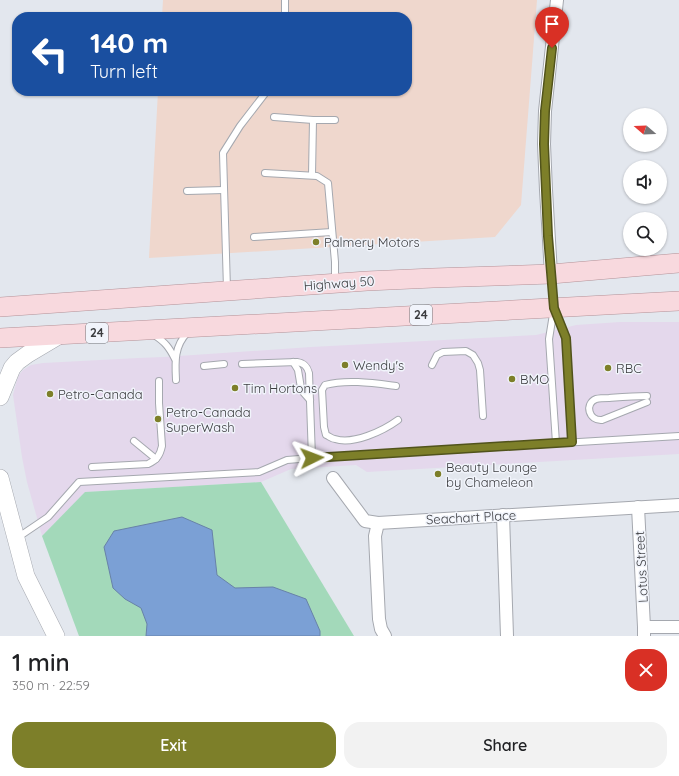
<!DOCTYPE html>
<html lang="en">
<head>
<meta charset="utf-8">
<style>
	body { margin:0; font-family:Quicksand,sans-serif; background:#f2f2f2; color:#202124; height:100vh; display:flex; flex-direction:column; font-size:15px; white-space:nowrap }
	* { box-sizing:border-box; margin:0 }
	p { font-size:13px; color:#757577 }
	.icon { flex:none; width:22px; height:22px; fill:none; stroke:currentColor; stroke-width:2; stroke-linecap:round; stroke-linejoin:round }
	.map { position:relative; height:636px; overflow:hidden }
	.details { display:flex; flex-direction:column; background:#fff; flex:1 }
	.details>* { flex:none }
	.guide { position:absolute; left:12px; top:12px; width:400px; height:84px; border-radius:16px; box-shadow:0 1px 3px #0004; background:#1a4fa0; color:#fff; overflow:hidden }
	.needle { width:26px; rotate:289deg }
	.fabs { position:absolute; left:623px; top:108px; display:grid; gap:8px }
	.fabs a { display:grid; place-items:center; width:44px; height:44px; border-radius:50%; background:#fff; box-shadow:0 1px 3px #0004; font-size:20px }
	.pin { position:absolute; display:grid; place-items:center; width:34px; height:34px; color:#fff; margin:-41px -17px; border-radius:50% 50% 50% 0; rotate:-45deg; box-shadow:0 0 4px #0007 }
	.pin .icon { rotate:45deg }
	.me { position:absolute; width:44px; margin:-22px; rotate:87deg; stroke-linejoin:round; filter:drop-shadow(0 0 3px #0008) }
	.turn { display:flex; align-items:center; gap:14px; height:84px; padding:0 12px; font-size:18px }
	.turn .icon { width:52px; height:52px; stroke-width:2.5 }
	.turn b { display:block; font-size:28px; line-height:34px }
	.round { display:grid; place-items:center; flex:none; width:42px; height:42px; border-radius:16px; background:#f2f2f2 }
	.summary { display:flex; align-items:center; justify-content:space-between; height:68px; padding:0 12px }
	h1 { font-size:24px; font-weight:600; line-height:30px }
	.button { display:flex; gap:8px; margin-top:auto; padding:8px 12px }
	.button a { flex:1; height:46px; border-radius:16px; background:#7d7f29; color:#fff; font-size:16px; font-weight:600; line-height:46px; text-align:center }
	.button a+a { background:#f2f2f2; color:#202124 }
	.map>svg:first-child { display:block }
	.commercial { fill:#e4d8ec }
	.industrial { fill:#efd7cd }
	.green { fill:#a3d9ba }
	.water { fill:#7ba0d5; stroke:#6882a8 }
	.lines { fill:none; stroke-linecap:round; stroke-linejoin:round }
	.service-casing { stroke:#a5a8af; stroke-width:8 }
	.minor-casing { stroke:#a5a8af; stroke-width:14 }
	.secondary-casing { stroke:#a5a8af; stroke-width:18 }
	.primary-casing { stroke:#b39298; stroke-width:20 }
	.service { stroke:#fff; stroke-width:6 }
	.minor { stroke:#fff; stroke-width:12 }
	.secondary { stroke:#fff; stroke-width:17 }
	.primary { stroke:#f8d9de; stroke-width:19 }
	.route-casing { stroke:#51531b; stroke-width:10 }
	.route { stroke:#7d7f29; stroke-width:7 }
	.poi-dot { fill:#7d7f29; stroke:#f1f4fb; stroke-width:1.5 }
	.labels { text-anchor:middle; stroke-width:3; stroke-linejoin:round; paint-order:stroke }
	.shield { fill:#f1f4fb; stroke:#727478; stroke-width:1 }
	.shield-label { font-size:12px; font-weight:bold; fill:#3c3d40 }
	.poi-label { font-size:13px; fill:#3c3d40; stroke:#f1f4fb; text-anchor:start }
	.street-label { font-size:13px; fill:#3c3d40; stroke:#f1f4fb }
</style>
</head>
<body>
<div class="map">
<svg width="679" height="636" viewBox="0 0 679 636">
	<rect width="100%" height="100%" fill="#e3e7ee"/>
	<polygon class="commercial" points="620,322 679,322 679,454 367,472 356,465 291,469 261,482 86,492 42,536 27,482 22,457 13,395 17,380 19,375 23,370 31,365 43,363 138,358 164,357 311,347 536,335 576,325"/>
	<polygon class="industrial" points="163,0 537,0 521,205 495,237 149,258 158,91 407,91 407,17 162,17"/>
	<polygon class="green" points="261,482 354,636 79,636 42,536 85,492"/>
	<polygon class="water" points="182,517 212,530 217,575 235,588 273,587 306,599 320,631 320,636 146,636 147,624 141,608 125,599 113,588 104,547 114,531"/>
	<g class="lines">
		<defs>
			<g id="service">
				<polyline points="285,17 285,0"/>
				<polyline points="274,117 313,120"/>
				<polyline points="265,173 317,176 328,183 335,262 335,282"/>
				<polyline points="312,175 313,120 335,120"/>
				<polyline points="187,191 224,190"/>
				<polyline points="254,237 332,232"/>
				<polyline points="551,276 554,308 549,339 556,443"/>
				<polyline points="227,289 223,153 240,126 267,91"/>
				<polyline points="555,311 566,338 572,442"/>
				<path d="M154 335C165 342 169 347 175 359"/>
				<polyline points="293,362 298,370 301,388 303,392 310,400"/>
				<path d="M242 364 297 362C304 363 307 366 309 373L312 458"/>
				<polyline points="432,365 437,355 443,352 466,351 473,355 478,363 480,370 483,416"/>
				<polyline points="204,366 224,364"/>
				<path d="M176 380C175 362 174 346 188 332"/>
				<path d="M396 386C373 383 347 379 325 385L322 390 324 427 326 435C329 436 332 439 335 439 353 445 383 431 398 420"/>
				<path d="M647 396C634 396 622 397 609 398 605 398 600 398 596 399 584 404 589 421 602 420L647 402"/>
				<polyline points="134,441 156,459"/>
				<path d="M92 467 148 464C157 460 160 455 162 446L159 403V381"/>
				<polyline points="17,538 48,517 79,482 259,472 287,460 312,458 679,436"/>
			</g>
			<g id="minor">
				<polyline points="551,274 546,190 544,144 545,111 557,0"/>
				<polyline points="333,478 365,521 378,523"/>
				<polyline points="638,507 644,627"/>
				<polyline points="503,515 507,636"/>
				<polyline points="385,636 381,629 379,619 375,536 378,523 679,505"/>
				<polyline points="644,636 644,627 679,627"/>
			</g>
			<g id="secondary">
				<polyline points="0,397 12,368 17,362 28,354 60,335"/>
				<polyline points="0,478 26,576 56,636"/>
			</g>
			<g id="primary">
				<polyline points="0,307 367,281 433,278 551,274 679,263"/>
				<polyline points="0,338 679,301"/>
			</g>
		</defs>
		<use href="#service" class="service-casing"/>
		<use href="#minor" class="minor-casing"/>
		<use href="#secondary" class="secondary-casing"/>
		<use href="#primary" class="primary-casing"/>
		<use href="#service" class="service"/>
		<use href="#minor" class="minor"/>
		<use href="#secondary" class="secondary"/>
		<use href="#primary" class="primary"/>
	</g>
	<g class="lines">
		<defs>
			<polyline id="route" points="312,458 572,442 566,338 554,308 548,236 544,144 545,111 552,48"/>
		</defs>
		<use href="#route" class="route-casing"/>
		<use href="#route" class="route"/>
	</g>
	<g class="poi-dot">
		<circle cx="316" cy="242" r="4"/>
		<circle cx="345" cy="365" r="4"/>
		<circle cx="608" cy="368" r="4"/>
		<circle cx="512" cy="379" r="4"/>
		<circle cx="235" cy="388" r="4"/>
		<circle cx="50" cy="394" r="4"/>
		<circle cx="158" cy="419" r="4"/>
		<circle cx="438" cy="474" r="4"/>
	</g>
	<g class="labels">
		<g class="shield">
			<rect x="410" y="305" width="22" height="20" rx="3"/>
			<rect x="86" y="323" width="22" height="20" rx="3"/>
		</g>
		<g class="shield-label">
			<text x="421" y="319">24</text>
			<text x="97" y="337">24</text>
		</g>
		<g class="poi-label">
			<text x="324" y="247">Palmery Motors</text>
			<text x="353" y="370">Wendy's</text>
			<text x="616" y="373">RBC</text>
			<text x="520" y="384">BMO</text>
			<text x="243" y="393">Tim Hortons</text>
			<text x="58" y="399">Petro-Canada</text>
			<text x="166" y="417">Petro-Canada<tspan x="166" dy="15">SuperWash</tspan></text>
			<text x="446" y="472">Beauty Lounge<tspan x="446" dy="15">by Chameleon</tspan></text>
		</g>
		<g class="street-label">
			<text transform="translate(339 283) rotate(-4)" y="5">Highway 50</text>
			<text transform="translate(471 517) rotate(-3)" y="5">Seachart Place</text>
			<text transform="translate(641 567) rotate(-93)" y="5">Lotus Street</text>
		</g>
	</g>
</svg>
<div class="fabs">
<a><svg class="needle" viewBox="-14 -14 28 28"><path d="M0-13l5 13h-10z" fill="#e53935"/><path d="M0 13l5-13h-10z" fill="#757577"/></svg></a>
<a><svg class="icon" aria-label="sound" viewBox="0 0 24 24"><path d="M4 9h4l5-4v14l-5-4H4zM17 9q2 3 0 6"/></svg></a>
<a><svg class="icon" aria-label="search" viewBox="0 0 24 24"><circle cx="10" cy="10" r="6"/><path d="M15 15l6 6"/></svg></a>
</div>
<div class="pin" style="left:552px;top:48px;background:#d93025"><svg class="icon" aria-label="arrive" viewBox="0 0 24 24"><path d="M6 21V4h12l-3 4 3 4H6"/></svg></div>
<svg class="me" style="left:312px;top:458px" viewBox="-20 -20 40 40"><path d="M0-17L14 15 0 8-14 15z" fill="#7d7f29" stroke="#fff" stroke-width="4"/></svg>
<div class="guide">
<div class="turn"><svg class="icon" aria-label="left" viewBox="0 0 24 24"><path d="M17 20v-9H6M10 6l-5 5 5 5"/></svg><div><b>140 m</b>Turn left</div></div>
</div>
</div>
<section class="details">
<div class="summary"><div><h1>1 min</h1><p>350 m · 22:59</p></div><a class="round" style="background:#d93025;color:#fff"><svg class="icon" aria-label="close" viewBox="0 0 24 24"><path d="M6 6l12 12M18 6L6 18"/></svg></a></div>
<div class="button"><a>Exit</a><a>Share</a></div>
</section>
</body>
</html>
